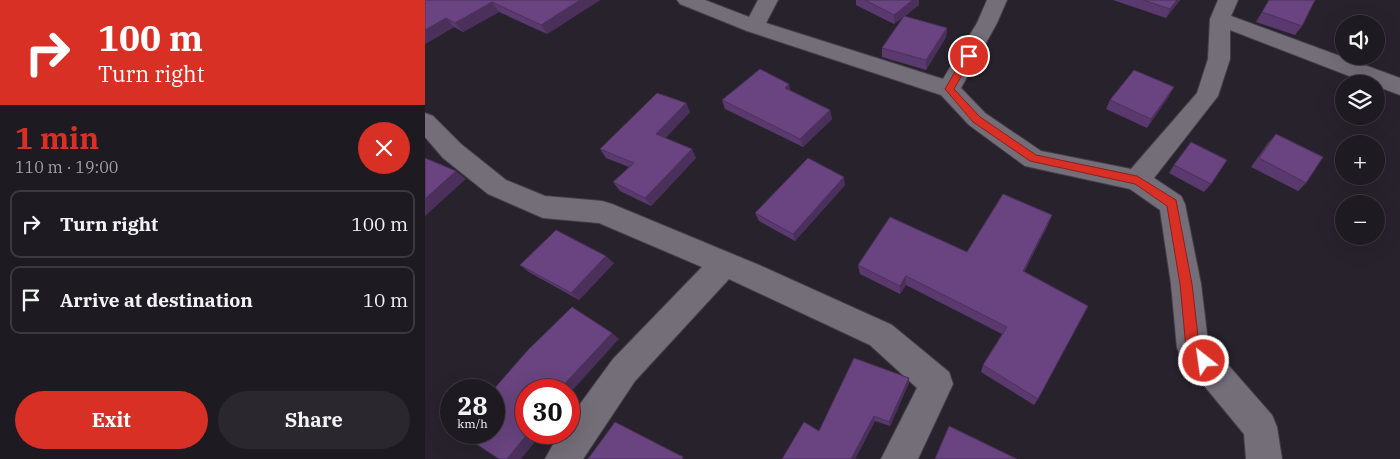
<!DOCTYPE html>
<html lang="en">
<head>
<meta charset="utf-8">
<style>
	body { margin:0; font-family:"IBM Plex Serif",serif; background:#2b272e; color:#f1f3f6; height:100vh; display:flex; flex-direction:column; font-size:19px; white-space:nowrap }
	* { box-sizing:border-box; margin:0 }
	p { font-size:16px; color:#a1a1a5 }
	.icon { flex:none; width:28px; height:28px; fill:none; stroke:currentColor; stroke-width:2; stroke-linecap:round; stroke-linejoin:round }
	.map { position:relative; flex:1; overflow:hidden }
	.side { display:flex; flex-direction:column; background:#1e1a21; width:425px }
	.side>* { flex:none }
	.banner { background:#d93025; color:#fff; overflow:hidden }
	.controls { position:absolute; left:910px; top:15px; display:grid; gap:10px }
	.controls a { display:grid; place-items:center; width:50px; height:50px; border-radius:50%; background:#1e1a21; box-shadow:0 5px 20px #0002,0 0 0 1px #3c383f; font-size:25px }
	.speed { position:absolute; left:15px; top:379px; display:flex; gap:10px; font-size:25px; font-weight:700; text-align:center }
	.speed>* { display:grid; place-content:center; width:65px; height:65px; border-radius:50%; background:#1e1a21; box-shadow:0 5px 20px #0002,0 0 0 1px #3c383f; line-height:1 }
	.speed small { font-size:12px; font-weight:400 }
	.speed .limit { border:8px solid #d22; background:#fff; color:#111 }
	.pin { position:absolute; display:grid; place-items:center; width:42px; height:42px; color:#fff; margin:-21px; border:2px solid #fff; border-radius:50%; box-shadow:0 1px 5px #0007 }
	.me { position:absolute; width:55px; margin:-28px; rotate:330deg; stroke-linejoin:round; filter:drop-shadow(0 0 4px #0008) }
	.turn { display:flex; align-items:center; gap:18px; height:105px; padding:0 15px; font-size:22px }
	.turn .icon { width:65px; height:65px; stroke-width:2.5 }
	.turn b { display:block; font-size:35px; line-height:42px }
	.round { display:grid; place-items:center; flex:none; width:52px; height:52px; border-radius:26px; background:#2b272e }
	.overview { display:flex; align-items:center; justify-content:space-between; height:85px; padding:0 15px }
	h1 { font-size:30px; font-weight:700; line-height:38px; color:#d93025 }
	.primary-button { display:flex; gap:10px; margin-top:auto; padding:10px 15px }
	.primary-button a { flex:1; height:58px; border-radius:30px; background:#d93025; color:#fff; font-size:20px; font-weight:700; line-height:58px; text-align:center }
	.primary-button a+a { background:#2b272e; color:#f1f3f6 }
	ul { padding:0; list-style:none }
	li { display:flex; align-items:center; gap:15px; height:68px; margin:0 10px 8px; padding:0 5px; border:2px solid #3c383f; border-radius:10px }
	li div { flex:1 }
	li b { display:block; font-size:19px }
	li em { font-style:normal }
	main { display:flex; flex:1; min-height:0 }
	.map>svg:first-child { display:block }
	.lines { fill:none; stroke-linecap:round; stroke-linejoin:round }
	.minor-casing { stroke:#433f47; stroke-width:2 }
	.minor { fill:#746e79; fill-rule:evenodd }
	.wall { fill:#5a3a6e }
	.shaded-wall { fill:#4a305a }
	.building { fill:#694480; stroke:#4a305a }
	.route { fill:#d93025; stroke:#8d1f18 }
</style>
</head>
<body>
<main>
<section class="side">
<div class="banner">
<div class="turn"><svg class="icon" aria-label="right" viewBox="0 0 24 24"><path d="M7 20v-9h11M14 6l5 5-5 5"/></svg><div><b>100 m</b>Turn right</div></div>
</div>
<div class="overview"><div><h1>1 min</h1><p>110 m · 19:00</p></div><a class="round" style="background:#d93025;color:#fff"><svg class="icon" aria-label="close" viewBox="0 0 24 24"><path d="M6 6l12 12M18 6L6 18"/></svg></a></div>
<ul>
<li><svg class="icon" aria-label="right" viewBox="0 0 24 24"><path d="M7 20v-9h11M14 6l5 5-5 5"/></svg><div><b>Turn right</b></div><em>100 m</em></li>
<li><svg class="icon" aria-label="arrive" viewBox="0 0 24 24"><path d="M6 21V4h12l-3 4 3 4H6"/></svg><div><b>Arrive at destination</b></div><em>10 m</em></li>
</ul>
<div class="primary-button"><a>Exit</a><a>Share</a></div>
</section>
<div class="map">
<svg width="975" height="459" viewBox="0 0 975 459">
	<rect width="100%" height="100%" fill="#28222c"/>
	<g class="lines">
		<defs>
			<g id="minor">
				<polygon points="252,0 280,0 324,17 333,0 353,0 341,23 518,79 552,23 562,0 582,0 572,23 536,88 560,113 616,151 706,169 772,93 783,59 785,19 793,0 813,0 806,16 975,78 975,95 951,86 951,84 945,84 805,30 805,59 793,96 729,178 756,196 760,204 776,284 783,342 847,415 852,427 857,459 821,459 819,434 757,359 752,348 746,284 735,210 705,189 600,166 544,125 516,95 322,31 255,4"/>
				<polygon points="0,113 8,116 36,144 81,180 120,196 177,201 187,204 334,265 467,325 524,372 528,384 493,459 456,459 492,388 445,345 304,279 210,381 158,459 120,459 135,432 144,432 144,419 188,359 277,267 174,223 118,218 63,194 18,158 0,137"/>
			</g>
		</defs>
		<use href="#minor" class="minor-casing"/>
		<use href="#minor" class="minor"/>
	</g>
	<g class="wall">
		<polygon points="0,0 175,0 122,34 74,12 38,32 29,27 0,44"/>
		<polygon points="431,0 494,0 494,5 480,16 522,28 521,37 501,70 457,57 457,48 479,16 469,24 431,5"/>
		<polygon points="688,0 755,0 741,18"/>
		<polygon points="844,0 877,26 870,35 831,22"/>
		<polygon points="366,91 405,110 407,119 378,147 300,109 297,100"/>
		<polygon points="744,96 722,128 681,109 685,100"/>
		<polygon points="261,103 265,112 240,138 271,158 226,206 195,191 188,182 204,167 181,158 175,149"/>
		<polygon points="851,134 881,183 873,191 826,167 843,143"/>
		<polygon points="749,165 786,184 779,192 744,173"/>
		<polygon points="420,185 370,241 334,221 330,213"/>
		<polygon points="623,225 599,272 613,399 609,405 556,372 558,365 577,334 481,285 475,294 435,274 433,265 542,252"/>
		<polygon points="189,263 154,300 104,272 95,265"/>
		<polygon points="484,383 465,426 450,421 430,459 357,459 394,431"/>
	</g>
	<g class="shaded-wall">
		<polygon points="155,0 175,0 122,34 116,25"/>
		<polygon points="488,0 494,0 494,5 469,24 469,15"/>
		<polygon points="752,0 755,0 741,18 745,9"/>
		<polygon points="67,2 74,12 38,32 30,23"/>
		<polygon points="21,18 29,27 0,44 0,30"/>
		<polygon points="522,28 521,37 501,70 501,60"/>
		<polygon points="364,84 366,93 360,88"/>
		<polygon points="749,87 744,96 722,128 726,119"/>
		<polygon points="261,103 265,112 236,143 231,134"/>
		<polygon points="405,110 407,119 378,147 375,139"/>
		<polygon points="267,149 271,158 226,206 220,198"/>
		<polygon points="31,171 41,179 0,216 0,199"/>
		<polygon points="419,177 420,185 370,241 368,234"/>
		<polygon points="627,215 623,225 595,280 598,271"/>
		<polygon points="181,256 189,263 154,300 146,293"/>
		<polygon points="481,276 481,285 475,294 475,286"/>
		<polygon points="187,333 194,339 144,394 144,390 134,390"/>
		<polygon points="484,378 484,383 465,426 464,422"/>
		<polygon points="449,416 450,421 430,459 426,459"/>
		<polygon points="104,432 118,432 96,459 82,459"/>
	</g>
	<g class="building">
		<polygon points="0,0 155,0 116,25 67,2 30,23 21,18 0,30"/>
		<polygon points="440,0 488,0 469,15"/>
		<polygon points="718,0 752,0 745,9"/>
		<polygon points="844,0 890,0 877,26 837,12"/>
		<polygon points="479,16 522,28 501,60 457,48"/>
		<polygon points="335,69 364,84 360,88 405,110 375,139 297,100"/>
		<polygon points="709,70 749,87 726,119 685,100"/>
		<polygon points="232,93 261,103 231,134 267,149 220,198 188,182 209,163 175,149"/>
		<polygon points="851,134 898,157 881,183 834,158"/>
		<polygon points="766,142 802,160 786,184 749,165"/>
		<polygon points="0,158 31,171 0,199"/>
		<polygon points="383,158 419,177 368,234 330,213"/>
		<polygon points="578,194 627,215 598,271 663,306 613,399 558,365 582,327 481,276 475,286 433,265 465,217 542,252"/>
		<polygon points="131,230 181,256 146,293 95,265"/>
		<polygon points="147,307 187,333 134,390 101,390 101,432 104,432 82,459 74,459 33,432 69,432 69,390 68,390 103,350"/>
		<polygon points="429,358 484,378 464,422 449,416 426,459 357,459 379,422 394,431"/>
		<polygon points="190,422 258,457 257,459 163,459"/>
		<polygon points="524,426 592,459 510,459"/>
	</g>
	<polygon class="route" points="540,54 548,56 529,89 555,117 611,155 712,176 751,200 767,284 774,345 786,361 784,366 779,367 774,366 761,348 755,284 742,206 710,184 605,161 548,122 520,89"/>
</svg>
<div class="controls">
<a><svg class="icon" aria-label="sound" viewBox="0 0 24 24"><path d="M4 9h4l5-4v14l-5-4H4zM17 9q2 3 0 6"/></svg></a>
<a><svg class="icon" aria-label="layers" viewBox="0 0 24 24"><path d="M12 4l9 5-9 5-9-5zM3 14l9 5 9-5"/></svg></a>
<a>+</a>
<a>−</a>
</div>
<div class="speed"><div>28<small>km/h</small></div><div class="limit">30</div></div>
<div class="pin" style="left:544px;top:56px;background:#d93025"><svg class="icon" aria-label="arrive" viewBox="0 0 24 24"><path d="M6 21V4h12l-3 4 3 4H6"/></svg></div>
<svg class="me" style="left:779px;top:361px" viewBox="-20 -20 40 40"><circle r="17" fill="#d93025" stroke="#fff" stroke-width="3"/><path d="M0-11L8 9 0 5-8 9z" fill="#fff"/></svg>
</div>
</main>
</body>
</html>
